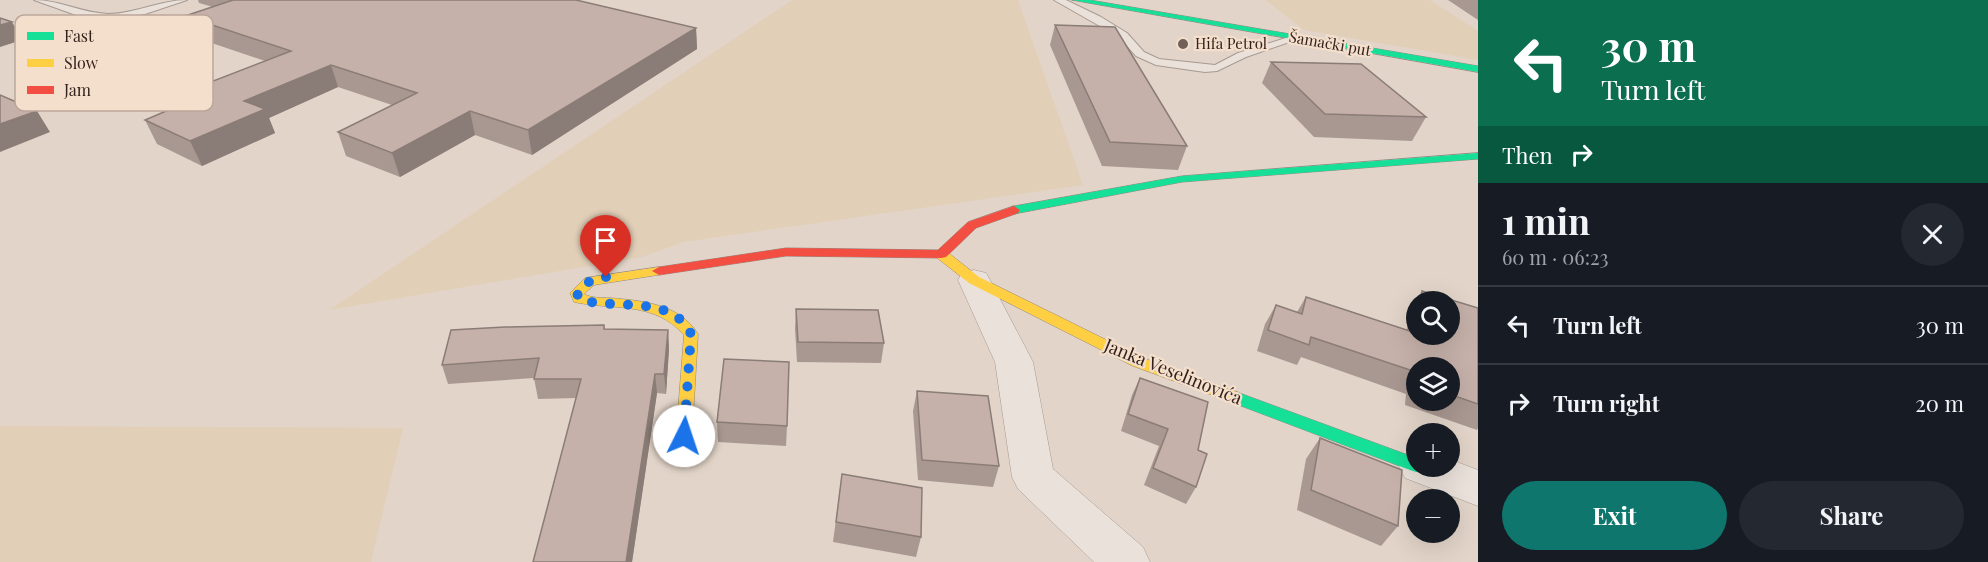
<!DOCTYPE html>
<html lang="en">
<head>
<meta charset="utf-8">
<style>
	body { margin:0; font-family:"Playfair Display",serif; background:#242831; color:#f1f3f6; height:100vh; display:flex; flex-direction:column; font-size:22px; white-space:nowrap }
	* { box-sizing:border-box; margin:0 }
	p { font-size:20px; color:#9ea1a6 }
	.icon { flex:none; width:33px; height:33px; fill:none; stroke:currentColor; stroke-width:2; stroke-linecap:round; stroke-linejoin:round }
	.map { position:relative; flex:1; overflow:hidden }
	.details { display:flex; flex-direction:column; background:#171b24; width:510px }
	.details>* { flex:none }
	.guide { background:#0b6e4f; color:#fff; overflow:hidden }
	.controls { position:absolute; left:1406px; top:291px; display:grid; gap:12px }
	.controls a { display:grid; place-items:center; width:54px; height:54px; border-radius:50%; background:#171b24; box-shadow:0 6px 24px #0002; font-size:30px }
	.pin { position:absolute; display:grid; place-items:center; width:51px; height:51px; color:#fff; margin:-62px -26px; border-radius:50% 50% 50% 0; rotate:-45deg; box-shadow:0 0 6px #0007 }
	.pin .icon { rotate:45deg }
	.me { position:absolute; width:66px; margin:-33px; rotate:4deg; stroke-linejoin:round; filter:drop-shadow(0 0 4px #0008) }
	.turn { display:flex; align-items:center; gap:21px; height:126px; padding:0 24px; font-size:27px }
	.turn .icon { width:78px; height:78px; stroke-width:2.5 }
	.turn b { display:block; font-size:42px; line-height:51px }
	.then { display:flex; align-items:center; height:57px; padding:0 24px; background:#0003; gap:12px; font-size:22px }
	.round { display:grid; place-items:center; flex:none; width:63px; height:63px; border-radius:32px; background:#242831 }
	.head { display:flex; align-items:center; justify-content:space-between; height:102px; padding:0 24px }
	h1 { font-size:36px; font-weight:700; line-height:45px }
	.button { display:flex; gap:12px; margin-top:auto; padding:12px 24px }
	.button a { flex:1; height:69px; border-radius:36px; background:#0f766e; color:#fff; font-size:24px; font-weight:700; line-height:69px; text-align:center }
	.button a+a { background:#242831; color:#f1f3f6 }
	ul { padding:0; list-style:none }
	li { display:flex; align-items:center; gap:18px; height:78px; padding:0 24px; border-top:2px solid #363941 }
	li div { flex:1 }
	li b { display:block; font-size:22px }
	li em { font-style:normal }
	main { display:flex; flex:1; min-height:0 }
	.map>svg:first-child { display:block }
	.farmland { fill:#e2cfb8 }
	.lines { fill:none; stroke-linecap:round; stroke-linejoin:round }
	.lane-casing { stroke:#a69a92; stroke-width:2 }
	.street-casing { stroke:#a69a92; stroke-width:1 }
	.fast-casing { stroke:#968982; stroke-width:1 }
	.slow-casing { stroke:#968982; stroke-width:1 }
	.jam-casing { stroke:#968982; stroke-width:1 }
	.lane { fill:#eae1da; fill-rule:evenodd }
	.street { fill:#eae1da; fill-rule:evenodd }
	.fast { fill:#16e098; fill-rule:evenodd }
	.slow { fill:#ffcf43; fill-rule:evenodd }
	.jam { fill:#f24e42; fill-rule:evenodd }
	.wall { fill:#a99891; fill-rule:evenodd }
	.shaded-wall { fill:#8a7c76 }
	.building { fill:#c5b1a9; stroke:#8a7c76; stroke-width:1.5 }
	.route { stroke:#1a73e8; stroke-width:10; stroke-dasharray:0 18 }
	.poi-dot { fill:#716058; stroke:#f4dfcd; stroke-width:2 }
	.labels { text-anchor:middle; stroke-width:4.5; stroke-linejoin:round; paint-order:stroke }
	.far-poi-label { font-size:15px; fill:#34211b; stroke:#f4dfcd; text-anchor:start }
	.far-street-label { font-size:15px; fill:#34211b; stroke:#f4dfcd }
	.street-label { font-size:18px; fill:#34211b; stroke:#f4dfcd }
	.key { fill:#f4dfcd; stroke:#baa698; stroke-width:1.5 }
	.key-label { font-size:16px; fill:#34211b }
</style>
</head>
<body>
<main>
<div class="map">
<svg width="1478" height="562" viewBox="0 0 1478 562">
	<rect width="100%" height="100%" fill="#e2d4c8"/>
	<g class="farmland">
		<polygon points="792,0 1018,0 1083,185 683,242 642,257 329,310"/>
		<polygon points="1265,0 1430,0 1478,31 1478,60 1304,30"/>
		<polygon points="0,426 403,428 371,562 0,562"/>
	</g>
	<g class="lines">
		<defs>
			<g id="lane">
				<path d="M34 0C60 0 82 13 108 14 135 14 160 0 187 0L145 14 110 20 76 15Z"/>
				<polygon points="1054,0 1066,0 1101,17 1127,33 1144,52 1159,59 1215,65 1238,53 1292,36 1301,38 1246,57 1217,71 1205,72 1156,65 1136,56 1119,37"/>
			</g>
			<g id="street">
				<polygon points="974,270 986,273 990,280 1033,362 1053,469 1143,547 1150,562 1094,562 1018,489 1012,477 995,362 958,280 962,273"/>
				<polygon points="1416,450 1416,466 1449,466 1449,459 1478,470 1478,506 1405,478 1399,466 1405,454"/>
			</g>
			<g id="fast">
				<polygon points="1072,0 1090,0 1478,66 1478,72"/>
				<polygon points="1478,153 1478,159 1182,182 1014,214 1008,210 1014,206 1182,176"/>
				<polygon points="1234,391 1416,458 1416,466 1424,466 1422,470 1416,472 1410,470 1228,401 1226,397 1228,393"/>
			</g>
			<g id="slow">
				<polygon points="941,250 946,251 979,277 1143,358 1240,393 1242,397 1240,401 1234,403 1133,366 969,283 936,257 935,254 936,251"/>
				<path d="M659 267 666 271 664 274 594 285 584 294C591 298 602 298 611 298 644 301 679 304 698 334L692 436 690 441 684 442 678 441 676 436 684 335C655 302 618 310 579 303L574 302 570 293 585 278Z"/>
			</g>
			<polygon id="jam" points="1014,206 1020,210 1018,213 976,228 946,257 941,258 786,256 659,275 652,271 659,267 786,248 938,250 968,222"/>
		</defs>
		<use href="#lane" class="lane-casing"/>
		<use href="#street" class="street-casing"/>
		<use href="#fast" class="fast-casing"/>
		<use href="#slow" class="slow-casing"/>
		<use href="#jam" class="jam-casing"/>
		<use href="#lane" class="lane"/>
		<use href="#street" class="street"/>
		<use href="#fast" class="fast"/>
		<use href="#slow" class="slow"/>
		<use href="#jam" class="jam"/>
	</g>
	<g class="wall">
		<polygon points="198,0 576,0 696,28 697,49 532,155 475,135 400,177 346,156 338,132 392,105 338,87 269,118 275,133 202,166 157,144 145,120 169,110 164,100 265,61 194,37 185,16 213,7 199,3"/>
		<polygon points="1448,0 1478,0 1478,20"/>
		<polygon points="1055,25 1187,146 1178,170 1102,166 1050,45"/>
		<polygon points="1271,62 1426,117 1412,141 1314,137 1262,83"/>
		<path d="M1422 291 1478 308V428L1477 430 1405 405 1406 394 1301 357 1297 365 1257 351 1265 324 1276 305 1297 312 1306 297 1407 330 1408 311ZM1416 302H1449V334H1416ZM1416 368H1449V400H1416Z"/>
		<polygon points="796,309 884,343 881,363 797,362 795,329"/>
		<polygon points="604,325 605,329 668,330 669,349 666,394 657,393 632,562 533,562 576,398 538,399 534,378 448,384 442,365"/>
		<polygon points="1140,378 1198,450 1196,487 1186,504 1144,485 1159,446 1121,431 1132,395"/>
		<polygon points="917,391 999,466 993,487 918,480 913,411"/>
		<polygon points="717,422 787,426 786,446 718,442"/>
		<polygon points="1320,438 1398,526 1381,546 1297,510 1306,459"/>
		<polygon points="842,474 921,537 916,557 833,542"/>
	</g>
	<g class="shaded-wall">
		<polygon points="12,22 22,40 0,47 0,25"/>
		<polygon points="696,28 697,49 532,155 528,130"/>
		<polygon points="331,65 338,87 269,118 275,133 202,166 190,141 244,101"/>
		<polygon points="37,111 50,132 0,152 0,124"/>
		<polygon points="470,111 475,135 400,177 392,153"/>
		<polygon points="668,330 669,349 666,394 664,374"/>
		<polygon points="655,374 657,393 632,562 626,562"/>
	</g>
	<g class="building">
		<polygon points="233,0 576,0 696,28 528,130 470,111 392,153 338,132 417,93 331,65 244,101 265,109 190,141 145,120 178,106 164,100 291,51 185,16"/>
		<polygon points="0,18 12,22 0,25"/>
		<polygon points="1055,25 1115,27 1187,146 1110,142"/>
		<polygon points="1271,62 1361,64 1426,117 1325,114"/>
		<polygon points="0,95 37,111 0,124"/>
		<polygon points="1422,291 1478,308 1478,404 1449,394 1449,368 1416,368 1416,372 1311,337 1309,345 1268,330 1276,305 1302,314 1306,297 1416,333 1416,334 1449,334 1449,302 1422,302"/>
		<polygon points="796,309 878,310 884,343 798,342"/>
		<polygon points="604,325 604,329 668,330 664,374 655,374 626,562 533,562 581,379 534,379 539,358 442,365 451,330 505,327"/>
		<polygon points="724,359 789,362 787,426 717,422"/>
		<polygon points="1140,378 1208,402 1198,450 1207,454 1196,487 1153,468 1168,429 1128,414"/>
		<polygon points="917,391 988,396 999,466 922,460"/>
		<polygon points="1320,438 1402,470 1398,526 1311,490"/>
		<polygon points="842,474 922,488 921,537 836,522"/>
	</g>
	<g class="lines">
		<path class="route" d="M606 277 590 281 577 293 579 299C613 311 672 293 691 334L684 436"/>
	</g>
	<circle class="poi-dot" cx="1183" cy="44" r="6"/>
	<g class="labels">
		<g class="far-poi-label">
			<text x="1195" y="49">Hifa Petrol</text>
		</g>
		<g class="far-street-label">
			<text transform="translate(1330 44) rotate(10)" y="5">Šamački put</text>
		</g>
		<g class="street-label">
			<text transform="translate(1173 372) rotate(22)" y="6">Janka Veselinovića</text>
		</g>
	</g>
	<rect x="15" y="15" width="198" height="96" rx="9" class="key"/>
	<rect x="27" y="32" width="27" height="8" fill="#16e098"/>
	<rect x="27" y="59" width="27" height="8" fill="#ffcf43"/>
	<rect x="27" y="86" width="27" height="8" fill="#f24e42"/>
	<g class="key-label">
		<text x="64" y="42">Fast</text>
		<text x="64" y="69">Slow</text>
		<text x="64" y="96">Jam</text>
	</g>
</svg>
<div class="controls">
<a><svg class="icon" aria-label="search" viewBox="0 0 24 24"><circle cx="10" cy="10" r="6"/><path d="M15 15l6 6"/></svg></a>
<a><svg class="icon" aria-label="layers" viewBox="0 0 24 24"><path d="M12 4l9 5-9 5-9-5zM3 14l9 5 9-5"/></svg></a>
<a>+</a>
<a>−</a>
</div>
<div class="pin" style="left:606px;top:277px;background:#d93025"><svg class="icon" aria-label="arrive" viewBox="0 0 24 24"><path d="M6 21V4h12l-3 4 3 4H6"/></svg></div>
<svg class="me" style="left:684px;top:436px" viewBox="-20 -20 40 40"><circle r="19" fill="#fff"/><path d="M0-13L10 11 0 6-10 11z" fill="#1a73e8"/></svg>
</div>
<section class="details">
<div class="guide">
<div class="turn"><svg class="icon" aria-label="left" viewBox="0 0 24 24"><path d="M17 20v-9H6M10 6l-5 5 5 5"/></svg><div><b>30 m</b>Turn left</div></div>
<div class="then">Then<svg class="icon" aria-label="right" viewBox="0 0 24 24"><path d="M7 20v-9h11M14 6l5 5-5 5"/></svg></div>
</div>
<div class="head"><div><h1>1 min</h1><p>60 m · 06:23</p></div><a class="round"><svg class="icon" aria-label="close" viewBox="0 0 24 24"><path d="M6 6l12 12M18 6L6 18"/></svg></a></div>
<ul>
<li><svg class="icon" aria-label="left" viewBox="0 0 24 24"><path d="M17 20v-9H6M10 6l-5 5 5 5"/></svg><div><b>Turn left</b></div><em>30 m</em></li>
<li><svg class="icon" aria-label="right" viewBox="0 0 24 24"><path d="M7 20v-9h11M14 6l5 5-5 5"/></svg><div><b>Turn right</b></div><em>20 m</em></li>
</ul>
<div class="button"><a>Exit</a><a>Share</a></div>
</section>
</main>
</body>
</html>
